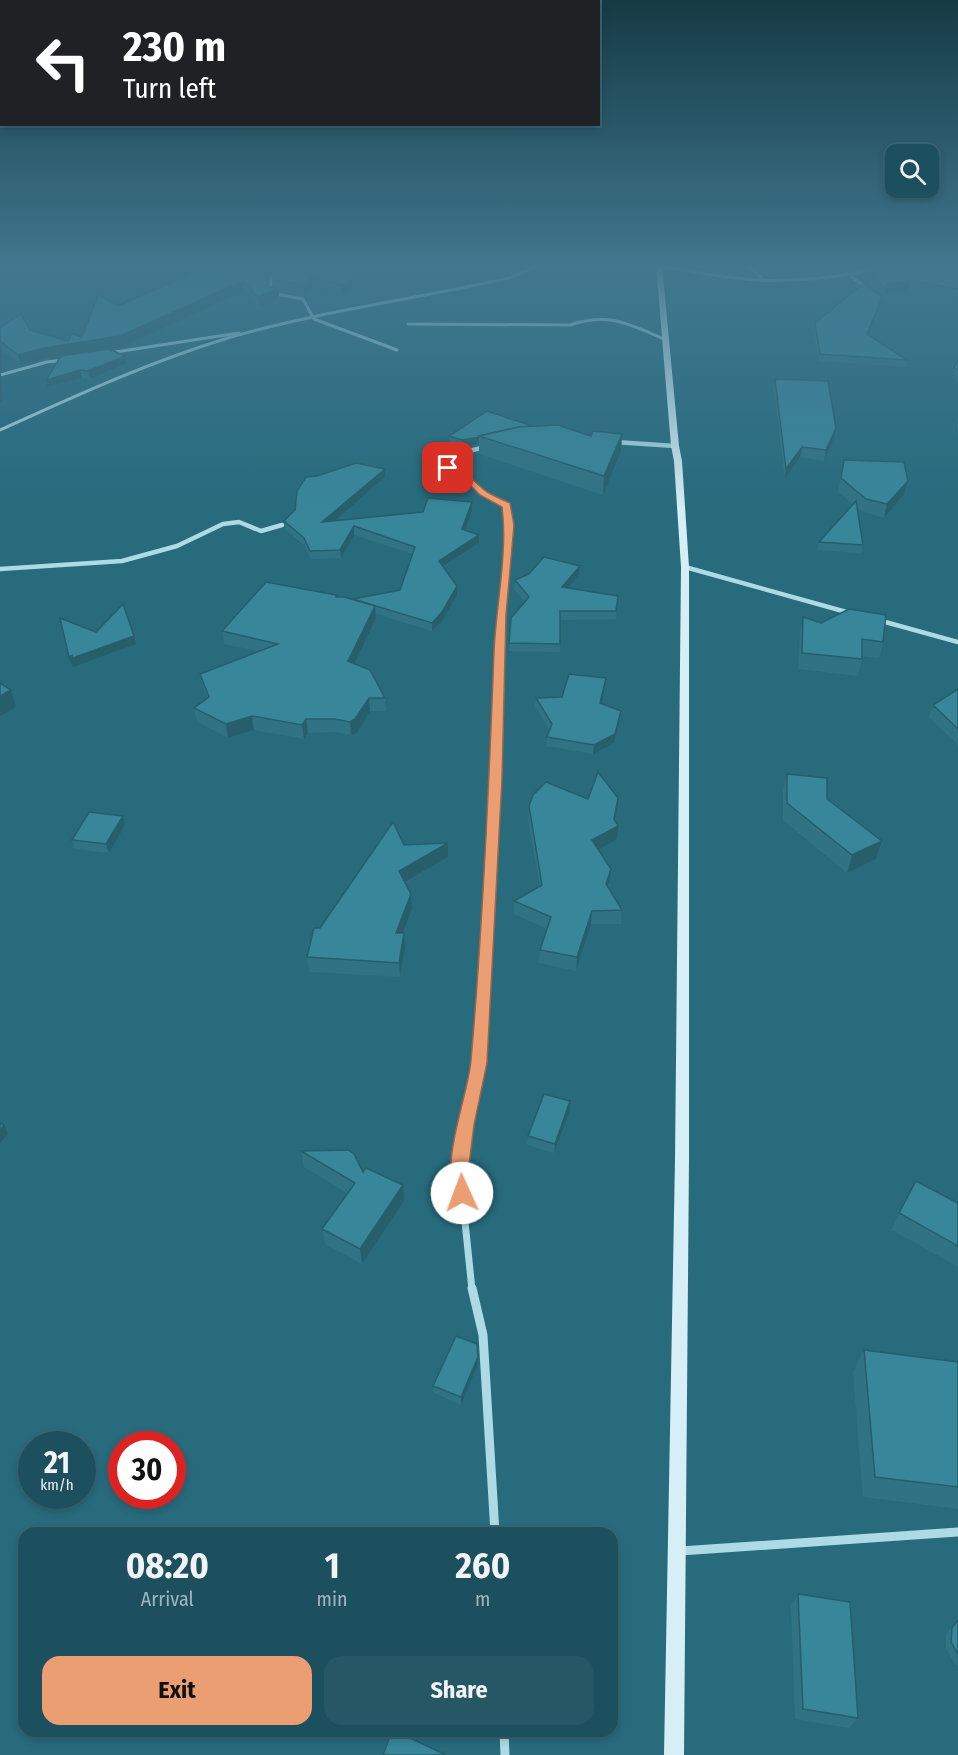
<!DOCTYPE html>
<html lang="en">
<head>
<meta charset="utf-8">
<style>
	body { margin:0; font-family:"Fira Sans Condensed",sans-serif; background:#255764; color:#f1f3f6; height:100vh; display:flex; flex-direction:column; font-size:22px; white-space:nowrap }
	* { box-sizing:border-box; margin:0 }
	p { font-size:20px; color:#a0b5bc }
	.icon { flex:none; width:33px; height:33px; fill:none; stroke:currentColor; stroke-width:2; stroke-linecap:round; stroke-linejoin:round }
	.map { position:relative; flex:1; overflow:hidden }
	.sheet { position:absolute; left:18px; top:1527px; width:600px; height:210px; display:flex; flex-direction:column; background:#1d505e; border-radius:18px; box-shadow:0 3px 9px #0003,0 0 0 2px #3b6773 }
	.sheet>* { flex:none }
	.banner { position:absolute; left:0px; top:0px; width:600px; height:126px; box-shadow:0 3px 9px #0003,0 0 0 2px #3b6773; background:#202124; color:#fff; overflow:hidden }
	.tools { position:absolute; left:885px; top:144px; display:grid; gap:12px }
	.tools a { display:grid; place-items:center; width:54px; height:54px; border-radius:12px; background:#1d505e; box-shadow:0 3px 9px #0003,0 0 0 2px #3b6773; font-size:30px }
	.speed { position:absolute; left:18px; top:1431px; display:flex; gap:12px; font-size:30px; font-weight:700; text-align:center }
	.speed>* { display:grid; place-content:center; width:78px; height:78px; border-radius:50%; background:#1d505e; box-shadow:0 3px 9px #0003,0 0 0 2px #3b6773; line-height:1 }
	.speed small { font-size:15px; font-weight:400 }
	.speed .limit { border:9px solid #d22; background:#fff; color:#111 }
	.pin { position:absolute; display:grid; place-items:center; width:51px; height:51px; color:#fff; margin:-26px; border-radius:12px; box-shadow:0 3px 9px #0006 }
	.me { position:absolute; width:66px; margin:-33px; rotate:358deg; stroke-linejoin:round; filter:drop-shadow(0 0 4px #0008) }
	.turn { display:flex; align-items:center; gap:21px; height:126px; padding:0 24px; font-size:27px }
	.turn .icon { width:78px; height:78px; stroke-width:2.5 }
	.turn b { display:block; font-size:42px; line-height:51px }
	.eta { display:flex; justify-content:space-evenly; align-items:center; height:102px; text-align:center }
	.eta b { font-size:36px; font-weight:700; line-height:42px }
	.cta { display:flex; gap:12px; margin-top:auto; padding:12px 24px }
	.cta a { flex:1; height:69px; border-radius:18px; background:#ec9e73; color:#111; font-size:24px; font-weight:700; line-height:69px; text-align:center }
	.cta a+a { background:#255764; color:#f1f3f6 }
	.map>svg:first-child { display:block }
	.lines { fill:none; stroke-linecap:round; stroke-linejoin:round }
	.street-far4 { stroke:#addae5; stroke-width:3 }
	.street-far3 { stroke:#addae5; stroke-width:4.5 }
	.street-far2 { stroke:#addae5; stroke-width:5 }
	.street-far1 { stroke:#addae5; stroke-width:7 }
	.street { stroke:#addae5; stroke-width:9 }
	.secondary { fill:#d6eef5; fill-rule:evenodd }
	.wall { fill:#307384; fill-rule:evenodd }
	.shaded-wall { fill:#275e6b }
	.building { fill:#388699; stroke:#275e6b; stroke-width:1.5 }
	.route { fill:#ec9e73; stroke:#99674b; stroke-width:1.5 }
</style>
</head>
<body>
<div class="map">
<svg width="958" height="1755" viewBox="0 0 958 1755">
	<rect width="100%" height="100%" fill="#276b7d"/>
	<g class="lines">
		<g class="street-far4">
			<polyline points="293,265 271,278 270,293 303,299 314,319 397,350"/>
			<polyline points="746,265 764,280"/>
			<path d="M659 266C690 271 723 278 755 280 791 282 853 277 887 265"/>
			<polyline points="846,273 867,288"/>
			<path d="M408 324 570 325C609 312 630 324 666 340"/>
			<polyline points="109,353 239,333"/>
			<polyline points="0,375 47,362 64,360"/>
			<path d="M0 430C75 396 149 362 228 338 320 311 416 299 509 278L540 265"/>
		</g>
		<g class="street-far3">
			<polyline points="615,442 675,446"/>
			<polyline points="486,447 439,458 448,468 469,479 483,494 507,505 510,525 500,649"/>
			<polyline points="685,567 850,613"/>
			<polyline points="0,569 122,561 177,546 223,524 239,522 261,531 282,525"/>
			<polyline points="878,620 958,642"/>
		</g>
		<polyline class="street-far2" points="487,929 500,648"/>
		<polyline class="street-far1" points="472,1290 460,1173 465,1125 479,1063 487,927"/>
		<g class="street">
			<polyline points="472,1288 483,1335 495,1533"/>
			<polyline points="680,1551 958,1532"/>
			<polyline points="504,1731 505,1755"/>
		</g>
		<polygon class="secondary" points="656,265 662,265 679,446 682,461 689,567 689,1159 684,1755 664,1755 675,1159 681,567 674,461 671,446"/>
	</g>
	<g class="wall">
		<path d="M215 265H407L341 294 313 287 304 295 279 291V299L259 307 244 291 122 347 46 358 21 365 2 351V371L0 372 2 378V401L0 402V321L2 327 30 330 68 341 82 337 118 306ZM273 273V280L274 287 267 286 268 277Z"/>
		<polygon points="805,265 873,265 849,270 805,266"/>
		<polygon points="875,265 958,265 958,298 909,290 885,293 884,297 868,285 870,276 874,273"/>
		<polygon points="882,297 881,304 868,335 907,360 906,367 819,361 813,330 815,323"/>
		<polygon points="126,356 127,363 90,379 82,378 47,387 46,380"/>
		<polygon points="958,360 958,382 952,377"/>
		<polygon points="775,379 836,428 834,438 824,461 800,457 785,479 774,388"/>
		<polygon points="958,417 958,441 957,421"/>
		<polygon points="532,426 591,436 622,434 621,452 603,495 479,454 479,444 462,448 449,444 449,436"/>
		<polygon points="844,460 904,494 884,518 863,512 857,507 863,545 861,553 817,550 819,542 853,504 838,492"/>
		<polygon points="385,477 334,521 423,512 472,502 472,510 465,530 479,543 443,567 457,595 442,621 432,631 376,614 376,618 354,664 385,698 386,711 370,711 357,733 351,735 336,732 308,733 304,739 254,730 228,738 197,722 194,708 207,699 203,687 200,674 257,651 224,644 222,631 336,597 353,599 400,590 413,554 354,535 341,558 311,559 305,546 285,529 284,521"/>
		<polygon points="580,566 579,574 568,588 618,596 616,619 560,620 560,652 509,651 511,618 525,602 514,589 515,580"/>
		<polygon points="803,617 883,642 879,658 862,656 862,659 858,676 798,669 800,633"/>
		<polygon points="605,687 601,704 621,711 620,720 614,743 593,754 546,746 547,737 549,730 535,706 536,698 562,697"/>
		<polygon points="958,689 958,745 929,717 933,705"/>
		<polygon points="787,774 827,799 882,841 876,859 847,873 783,820 783,791"/>
		<polygon points="529,806 617,812 615,821 617,839 598,850 611,869 609,883 608,887 622,910 621,924 591,924 576,971 539,963 540,950 547,929 514,914 514,901 540,887 528,819"/>
		<polygon points="123,816 125,825 109,853 75,849 72,840"/>
		<polygon points="404,845 448,857 405,883 411,894 412,909 402,933 405,948 400,977 309,972 307,957 320,928"/>
		<polygon points="570,1101 570,1110 554,1153 527,1145 528,1136"/>
		<polygon points="301,1151 363,1172 404,1201 362,1264 325,1244 322,1229 347,1193 304,1167"/>
		<polygon points="958,1203 958,1267 892,1230 899,1213"/>
		<polygon points="864,1350 958,1362 958,1509 863,1497 853,1372"/>
		<polygon points="478,1364 461,1405 434,1393 433,1386"/>
		<polygon points="798,1594 858,1718 849,1728 795,1719 791,1606"/>
		<polygon points="958,1619 958,1665 954,1663 946,1648 946,1634"/>
	</g>
	<g class="shaded-wall">
		<polygon points="270,265 286,265 268,277 267,293 278,289 279,299 259,307 258,297 266,285 267,267"/>
		<polygon points="385,265 407,265 341,294 340,285"/>
		<polygon points="575,265 582,265 575,269"/>
		<polygon points="850,265 873,265 849,270"/>
		<polygon points="312,277 313,287 304,295 303,285"/>
		<polygon points="243,281 244,291 122,347 46,358 21,365 18,355 44,348 120,336"/>
		<polygon points="911,281 909,290 885,293 884,297 887,284"/>
		<polygon points="882,297 881,304 866,341 867,334"/>
		<polygon points="0,344 2,351 2,371 0,372 2,378 2,401 0,402"/>
		<polygon points="126,356 127,363 90,379 88,371"/>
		<polygon points="80,370 82,378 47,387 46,380"/>
		<polygon points="836,428 834,438 824,461 826,450"/>
		<polygon points="622,434 621,452 603,495 604,476"/>
		<polygon points="479,437 479,444 462,448 462,440"/>
		<polygon points="802,447 800,457 785,479 786,469"/>
		<polygon points="385,469 385,477 323,531 322,522"/>
		<polygon points="908,481 904,494 884,518 887,504"/>
		<polygon points="472,502 472,510 463,537 462,529"/>
		<polygon points="354,526 354,535 341,558 340,550"/>
		<polygon points="479,535 479,543 439,569 439,561"/>
		<polygon points="580,566 579,574 562,596 562,587"/>
		<polygon points="457,586 457,595 442,621 432,631 432,623"/>
		<polygon points="375,606 376,618 349,675 348,661"/>
		<polygon points="134,636 136,644 73,667 69,657"/>
		<polygon points="606,678 605,687 600,712 600,703"/>
		<polygon points="11,690 16,707 0,716 0,696"/>
		<polygon points="369,698 370,711 357,733 351,735 350,722"/>
		<polygon points="621,711 620,720 614,743 593,754 594,745"/>
		<polygon points="252,716 254,730 228,738 226,724"/>
		<polygon points="306,719 308,733 304,739 302,725"/>
		<polygon points="618,798 617,812 613,829 618,826 617,839 591,854 592,840 614,819"/>
		<polygon points="123,816 125,825 109,853 106,844"/>
		<polygon points="882,841 876,859 847,873 852,855"/>
		<polygon points="448,843 448,857 400,885 399,871"/>
		<polygon points="611,869 609,883 604,898 606,884"/>
		<polygon points="411,894 412,909 397,947 396,933"/>
		<polygon points="592,911 591,924 576,971 577,957"/>
		<polygon points="404,933 405,948 400,977 399,963"/>
		<polygon points="570,1101 570,1110 554,1153 555,1144"/>
		<polygon points="4,1125 8,1134 0,1143 0,1130"/>
		<polygon points="403,1185 404,1201 362,1264 360,1249"/>
		<polygon points="478,1357 478,1364 461,1405 461,1397"/>
	</g>
	<g class="building">
		<polygon points="215,265 270,265 267,267 266,285 278,289 258,297 243,281 120,336 44,348 18,355 0,341 0,328 21,314 30,330 68,341 72,334 82,337 98,295 118,306 199,270"/>
		<polygon points="283,265 385,265 340,285 312,277 303,285 273,280 274,271"/>
		<polygon points="884,265 958,265 958,289 911,281 887,284 886,288 870,276"/>
		<polygon points="864,283 882,297 867,334 907,360 820,354 815,323"/>
		<polygon points="108,349 126,356 88,371 80,370 46,380 61,356"/>
		<polygon points="958,360 958,370 954,368"/>
		<polygon points="775,379 828,381 836,428 826,450 802,447 786,469"/>
		<polygon points="487,411 532,426 519,427 479,436 479,437 462,440 449,436"/>
		<polygon points="558,425 591,436 593,431 622,434 604,476 479,436 519,427"/>
		<polygon points="844,460 904,462 908,481 887,504 866,499 841,478"/>
		<polygon points="356,463 385,469 322,522 423,512 428,498 472,502 462,529 479,535 439,561 457,586 442,612 432,623 353,599 400,590 415,547 354,526 340,550 310,551 304,538 284,521 295,510 297,491 306,477 317,476"/>
		<polygon points="856,501 863,545 819,542"/>
		<polygon points="544,557 580,566 562,587 618,596 616,611 560,611 560,644 509,643 511,618 529,597 515,580 529,574"/>
		<polygon points="266,582 336,595 336,597 344,597 375,606 348,661 370,670 385,698 369,698 355,719 350,722 335,719 306,719 302,725 252,716 226,724 194,708 209,697 200,674 278,644 222,631"/>
		<polygon points="123,604 134,636 70,659 73,655 69,657 60,618 96,632"/>
		<polygon points="849,609 886,615 883,642 862,639 862,659 802,653 803,617 821,623"/>
		<polygon points="569,674 606,678 600,703 621,711 615,734 594,745 547,737 552,724 536,698 562,697"/>
		<polygon points="0,683 11,690 0,696"/>
		<polygon points="958,689 958,729 933,705"/>
		<polygon points="598,772 618,798 614,819 618,826 592,840 611,869 606,884 622,910 592,911 577,957 540,950 551,917 514,901 542,885 529,806 533,795 546,782 588,799"/>
		<polygon points="787,774 827,778 827,799 882,841 852,855 787,803"/>
		<polygon points="89,812 123,816 106,844 72,840"/>
		<polygon points="393,822 404,845 448,843 399,871 411,894 396,933 404,933 399,963 307,957 314,928 320,928"/>
		<polygon points="544,1094 570,1101 555,1144 528,1136"/>
		<polygon points="0,1123 4,1125 0,1130"/>
		<polygon points="348,1150 354,1154 363,1172 366,1168 403,1185 360,1249 322,1229 355,1183 301,1151"/>
		<polygon points="916,1181 958,1203 958,1246 899,1213"/>
		<polygon points="456,1336 477,1344 478,1357 461,1397 433,1386"/>
		<polygon points="864,1350 958,1362 958,1487 875,1477"/>
		<polygon points="798,1594 850,1602 858,1718 803,1709"/>
		<polygon points="958,1620 958,1654 951,1642 952,1628"/>
		<polygon points="392,1731 395,1731 446,1755 383,1755"/>
	</g>
	<linearGradient id="sky" x2="0" y2="1"><stop stop-color="#153b45"/><stop offset="0.52" stop-color="#41778f"/><stop offset="1" stop-color="#41778f" stop-opacity="0"/></linearGradient>
	<rect width="958" height="511" fill="url(#sky)"/>
	<path class="route" d="M445 466C463 465 474 483 487 492 494 496 503 500 510 503L514 525 506 615 502 779 487 1063 474 1125 468 1173 470 1193 468 1198 462 1200 456 1198C439 1163 468 1097 471 1060 483 924 489 787 494 651 496 606 508 551 502 507L480 495 466 481 445 470Z"/>
</svg>
<div class="tools">
<a><svg class="icon" aria-label="search" viewBox="0 0 24 24"><circle cx="10" cy="10" r="6"/><path d="M15 15l6 6"/></svg></a>
</div>
<div class="speed"><div>21<small>km/h</small></div><div class="limit">30</div></div>
<div class="pin" style="left:448px;top:468px;background:#d93025"><svg class="icon" aria-label="arrive" viewBox="0 0 24 24"><path d="M6 21V4h12l-3 4 3 4H6"/></svg></div>
<svg class="me" style="left:462px;top:1193px" viewBox="-20 -20 40 40"><circle r="19" fill="#fff"/><path d="M0-13L10 11 0 6-10 11z" fill="#ec9e73"/></svg>
<div class="banner">
<div class="turn"><svg class="icon" aria-label="left" viewBox="0 0 24 24"><path d="M17 20v-9H6M10 6l-5 5 5 5"/></svg><div><b>230 m</b>Turn left</div></div>
</div>
<section class="sheet">
<div class="eta">
<div><b>08:20</b><p>Arrival</p></div>
<div><b>1</b><p>min</p></div>
<div><b>260</b><p>m</p></div>
</div>
<div class="cta"><a>Exit</a><a>Share</a></div>
</section>
</div>
</body>
</html>
